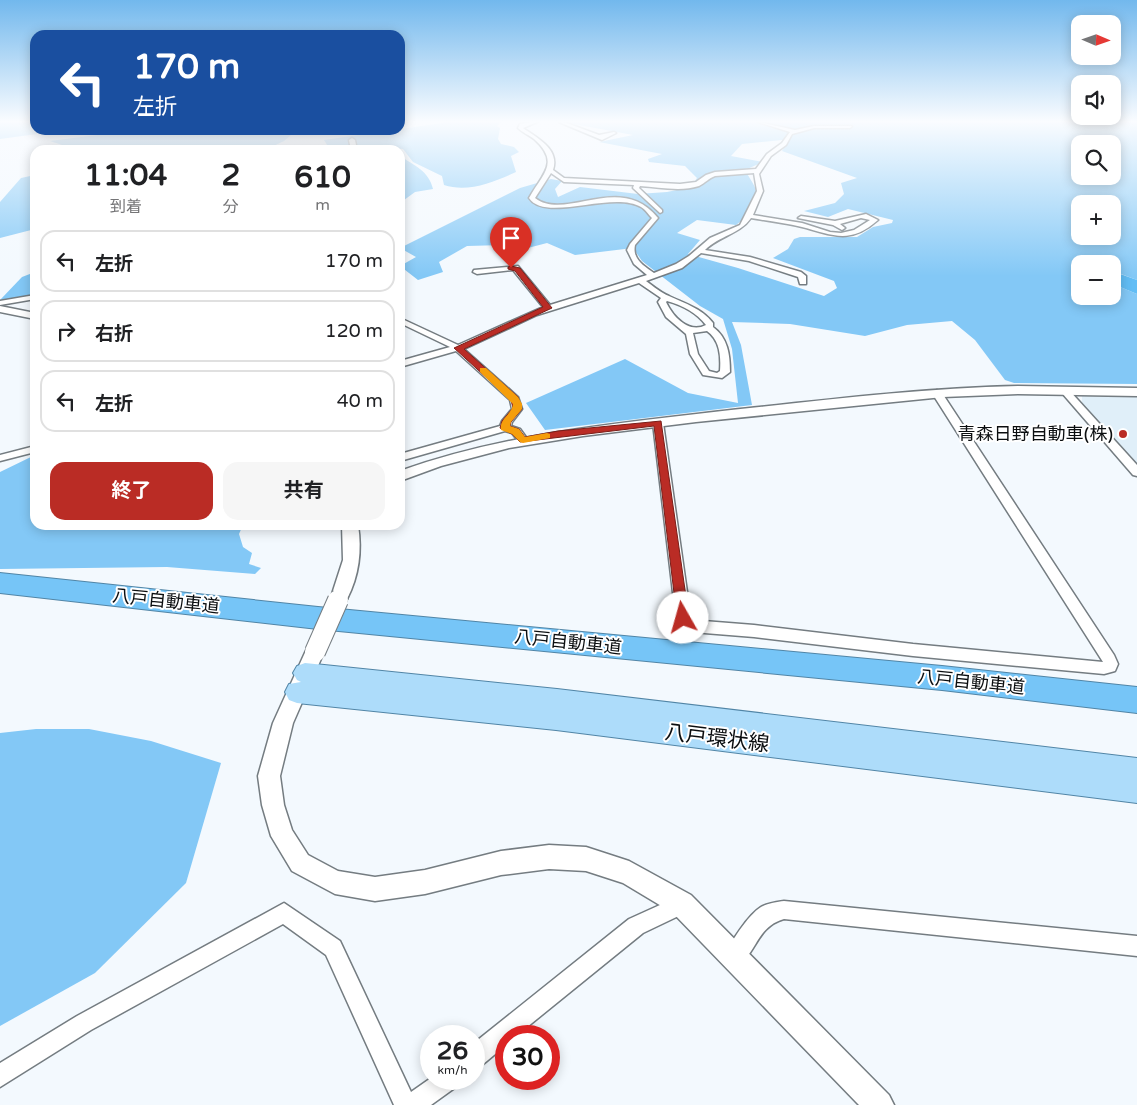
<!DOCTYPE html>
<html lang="ja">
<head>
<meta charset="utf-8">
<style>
	body { margin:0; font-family:"Varela Round","Noto Sans JP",sans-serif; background:#f6f6f6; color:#202124; height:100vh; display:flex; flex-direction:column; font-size:19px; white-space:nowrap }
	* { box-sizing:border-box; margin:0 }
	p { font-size:16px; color:#757577 }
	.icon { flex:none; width:28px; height:28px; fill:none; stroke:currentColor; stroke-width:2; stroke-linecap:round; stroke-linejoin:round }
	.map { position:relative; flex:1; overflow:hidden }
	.sheet { position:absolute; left:30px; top:145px; width:375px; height:385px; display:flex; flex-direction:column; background:#fff; border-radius:15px; box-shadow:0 2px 12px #0003 }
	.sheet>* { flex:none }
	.top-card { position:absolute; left:30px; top:30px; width:375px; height:105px; border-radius:15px; box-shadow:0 2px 12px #0003; background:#1a4fa0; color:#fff; overflow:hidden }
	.needle { width:32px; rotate:92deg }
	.fabs { position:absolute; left:1071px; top:15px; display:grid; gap:10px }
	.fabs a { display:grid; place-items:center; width:50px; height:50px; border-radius:10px; background:#fff; box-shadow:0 2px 12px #0003; font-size:25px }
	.speed { position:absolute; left:420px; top:1025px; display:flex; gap:10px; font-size:25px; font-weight:700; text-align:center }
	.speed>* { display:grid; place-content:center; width:65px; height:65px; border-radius:50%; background:#fff; box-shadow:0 2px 12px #0003; line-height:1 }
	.speed small { font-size:12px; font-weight:400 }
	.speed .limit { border:8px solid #d22; background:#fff; color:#111 }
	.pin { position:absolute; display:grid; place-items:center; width:42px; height:42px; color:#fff; margin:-51px -21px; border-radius:50% 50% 50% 0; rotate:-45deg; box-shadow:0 0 5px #0007 }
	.pin .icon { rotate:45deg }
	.me { position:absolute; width:55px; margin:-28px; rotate:353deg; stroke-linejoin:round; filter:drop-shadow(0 0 4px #0008) }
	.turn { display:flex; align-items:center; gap:18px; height:105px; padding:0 20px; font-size:22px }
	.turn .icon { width:65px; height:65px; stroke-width:2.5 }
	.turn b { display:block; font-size:35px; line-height:42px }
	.eta { display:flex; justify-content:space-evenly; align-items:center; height:85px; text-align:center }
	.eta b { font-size:30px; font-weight:700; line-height:35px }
	.action { display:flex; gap:10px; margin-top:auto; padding:10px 20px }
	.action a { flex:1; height:58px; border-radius:15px; background:#ba2c25; color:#fff; font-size:20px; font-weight:700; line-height:58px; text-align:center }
	.action a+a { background:#f6f6f6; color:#202124 }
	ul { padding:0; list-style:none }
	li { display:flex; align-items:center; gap:15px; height:62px; margin:0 10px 8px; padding:0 10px; border:2px solid #e0e0e0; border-radius:15px }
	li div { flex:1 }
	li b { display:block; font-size:19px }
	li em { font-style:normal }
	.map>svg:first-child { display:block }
	.built { fill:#e0eff9 }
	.forest { fill:#83c8f6; fill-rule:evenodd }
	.water { fill:#62bdf5 }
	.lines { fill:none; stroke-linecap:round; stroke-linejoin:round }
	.minor-casing { stroke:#747c81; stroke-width:3 }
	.tertiary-casing { stroke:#747c81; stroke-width:3 }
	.primary-casing { stroke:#5185a6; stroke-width:2 }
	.motorway-casing { stroke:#5185a6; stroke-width:2 }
	.minor { fill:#fff; fill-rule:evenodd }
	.tertiary { fill:#fff; fill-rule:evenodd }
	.primary { fill:#addcfa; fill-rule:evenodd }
	.motorway { fill:#76c5f7; fill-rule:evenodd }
	.tertiary-bridge-far1-casing { stroke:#747c81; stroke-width:18; stroke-linecap:butt }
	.tertiary-bridge-casing { stroke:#747c81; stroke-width:22; stroke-linecap:butt }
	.tertiary-bridge-far1 { stroke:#fff; stroke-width:15 }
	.tertiary-bridge { stroke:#fff; stroke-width:20 }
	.route { fill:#ba2c25; stroke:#791d18 }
	.slow { fill:#f59e0b }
	.poi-dot { fill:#ba2c25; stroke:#fff; stroke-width:2 }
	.labels { text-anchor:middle; stroke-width:4; stroke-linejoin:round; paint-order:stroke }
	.poi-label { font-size:18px; fill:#0b0e10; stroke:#fff; text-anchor:end }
	.street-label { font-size:18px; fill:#0b0e10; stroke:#fff }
	.near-street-label { font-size:21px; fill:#0b0e10; stroke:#fff }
</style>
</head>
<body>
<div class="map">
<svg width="1137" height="1105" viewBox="0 0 1137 1105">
	<rect width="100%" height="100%" fill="#f3f9fe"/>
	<polygon class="built" points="1082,396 1137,397 1137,465 1082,403"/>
	<g class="forest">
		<polygon points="0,122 35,122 35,130 66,130 0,139"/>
		<path d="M449 122H501L497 126 500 128 498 139 501 144 514 147 519 152 511 156 516 172C494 182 468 193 444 185L442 176 413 162 403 149 357 145 329 148 324 140Z"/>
		<path d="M563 122H1137V280L1113 271 1112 264H1080V296H1112L1113 284 1137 294V384L1014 383 1005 380 975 340 952 321 907 325 865 336 790 324 732 322 741 345 752 405 545 430 526 403 625 359 688 393 738 403 732 349 723 319 700 306 642 261 633 248 575 255 547 243 520 250 503 245 467 246 439 262 443 272 418 280 400 266 416 257 400 248 520 188 551 179 562 181 555 189 558 197 580 187 638 194 667 192 691 187 697 178 685 166 649 162 648 159 662 154 599 142 633 135ZM782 140 788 142 782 151 857 178 841 183 844 194 835 203 804 211 828 217 848 209 893 220 892 223 873 227 857 237H800L794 239 788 249 773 258 834 281 837 288 824 296 738 268 688 254 700 240 677 233 697 220 736 225C747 217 757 206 756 191 755 185 748 176 745 170L763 162 731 156 742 144ZM1080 144H1112V176H1080ZM1080 204H1112V236H1080Z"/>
		<polygon points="136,130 297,130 284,141 265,150 61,150 62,145 50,141"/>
		<path d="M400 156C415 166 429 171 433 189L415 192 400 203Z"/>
		<polygon points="35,175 35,229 0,238 0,202 21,178"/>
		<polygon points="35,272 35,295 0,300 22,277"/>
		<polygon points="35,455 35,525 243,525 239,534 243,547 252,553 249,564 261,568 255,574 167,567 0,569 0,472"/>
		<polygon points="36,729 89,729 151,741 221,763 186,883 95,973 0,1026 0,733"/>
	</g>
	<polygon class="water" points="1112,271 1137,280 1137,294 1113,284"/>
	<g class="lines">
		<defs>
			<g id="minor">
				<path d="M531 122H537L523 128C537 138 560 149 553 170L564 178 680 184 696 182 706 175 715 172 756 169 767 154 782 143 790 132 758 122 795 130 814 126H852L850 128H814L792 134 786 145 771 156 759 174 763 191 753 215 802 223 830 232 841 233 854 230 870 220 861 218 840 224 845 228 842 230 833 225 798 218 801 216 835 221 866 214 878 220C850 245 833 235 802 227 785 223 768 221 751 218 740 234 719 236 705 250L750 257 801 272 806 276V284H800L798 277 795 276 749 261 701 253 682 268 646 281C653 286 661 293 669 296 686 304 701 308 713 323V327C728 338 730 355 730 372L722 378 703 375 690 354 686 334 666 317 658 302 661 298 639 283 537 315 464 349 518 397 522 409 512 422 511 426 520 429 528 440 527 442H519L512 433 505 431 400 461V454L500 426 502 421 512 409 510 400 456 351 400 367V361L450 347 400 323V318L458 345 543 307 513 270 477 274 473 272 474 270 518 266 550 305 647 275 634 264 627 250 630 244 652 218C648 214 645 209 641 207 613 190 545 223 529 198 542 174 561 163 534 139 529 135 523 133 518 128L520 124ZM551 173 564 182 634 185 633 188 660 213 662 212V210L639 188 640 186C658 187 681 192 699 186 705 183 709 178 715 176L754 173 757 191 740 225 710 238 689 256 676 264 654 273C644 266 632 259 635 245L658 218C620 171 566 222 535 198ZM667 301C682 305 697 313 706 325 689 334 673 317 666 302ZM707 331C720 340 721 356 720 371L717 373 709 371 698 354 693 333Z"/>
				<polygon points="559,122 564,122 599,135 614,132 616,133 602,140"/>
				<polygon points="352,138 355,140 357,150 351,150 349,140"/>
				<polygon points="35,295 35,299 0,305 0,301"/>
				<polygon points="1065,388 1068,389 1137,465 1137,476 1133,475 1062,393 1062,389"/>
				<polygon points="937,390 942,393 1114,655 1118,664 1115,671 1104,674 913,656 754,637 692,632 681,628 676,618 653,423 658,420 663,423 691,620 754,625 913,644 1103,662 932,393"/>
				<polygon points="35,446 35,452 0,461 0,455"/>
				<polygon points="682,895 689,897 691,904 689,911 643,933 516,1036 506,1036 506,1045 482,1065 474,1068 474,1043 629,919"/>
				<path d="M784 901 1137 936V956L784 919C755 927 756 958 734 967L727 964 724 957C730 943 748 915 761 907 768 903 777 902 784 901Z"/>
				<polygon points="284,903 340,941 411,1092 431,1078 459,1079 456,1087 431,1105 394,1105 326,955 283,924 91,1030 0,1087 0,1063 77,1016"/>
			</g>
			<g id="tertiary">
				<polygon points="0,306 35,313 35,319 0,312"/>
				<path d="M1018 386 1137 388V396L1018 394 943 397 696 422 583 436 509 448 441 466 400 481V471C507 433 619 423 731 410 826 400 922 388 1018 386Z"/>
				<path d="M342 525H358C362 550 359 576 347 599L341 601 335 599 332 594 343 560Z"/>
				<polygon points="315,644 322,646 324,652 293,723 280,776 284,805 292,830 308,855 338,871 375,877 425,870 501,851 549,845 586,847 629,861 691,895 889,1095 894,1105 859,1105 673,913 623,883 586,871 549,869 501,875 425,894 375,901 335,894 292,871 271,836 262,805 258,776 273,723 308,646"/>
			</g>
			<polygon id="primary" points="305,663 557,689 1137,758 1137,803 556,730 297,703 289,700 285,692 289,684 301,682 297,680 293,673 297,666"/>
			<polygon id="motorway" points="0,573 318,607 942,666 1137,687 1137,713 942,690 318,629 0,593"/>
		</defs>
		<use href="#minor" class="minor-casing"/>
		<use href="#tertiary" class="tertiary-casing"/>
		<use href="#primary" class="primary-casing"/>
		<use href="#motorway" class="motorway-casing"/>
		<use href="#minor" class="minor"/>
		<use href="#tertiary" class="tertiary"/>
		<use href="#primary" class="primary"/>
		<use href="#motorway" class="motorway"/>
		<defs>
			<polyline id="tertiary-bridge-far1" points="338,601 341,594"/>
			<polyline id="tertiary-bridge" points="315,652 338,600"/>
		</defs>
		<use href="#tertiary-bridge-far1" class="tertiary-bridge-far1-casing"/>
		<use href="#tertiary-bridge" class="tertiary-bridge-casing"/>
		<use href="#tertiary-bridge-far1" class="tertiary-bridge-far1"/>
		<use href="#tertiary-bridge" class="tertiary-bridge"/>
	</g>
	<linearGradient id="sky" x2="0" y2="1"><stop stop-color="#72b8ed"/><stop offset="0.44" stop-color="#fafcff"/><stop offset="1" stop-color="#fafcff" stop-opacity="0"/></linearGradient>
	<rect width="1137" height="276" fill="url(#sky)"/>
	<polygon class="route" points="511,266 520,268 552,308 464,349 518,397 522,409 511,422 510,426 519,429 525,437 558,431 661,421 689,618 688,622 679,622 677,618 654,426 520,442 512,434 500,428 502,421 513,408 511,400 454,348 543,307 515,271 508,269 508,267"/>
	<path class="slow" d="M480 368H486L518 397 522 404V409L511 422 510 426 519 429 525 437 547 433 550 434V438L523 443 520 442 512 434 501 430C499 418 512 415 513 404L480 372Z"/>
	<circle class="poi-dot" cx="1123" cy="434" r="5"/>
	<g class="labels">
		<g class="poi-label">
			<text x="1113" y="440">青森日野自動車(株)</text>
		</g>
		<g class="street-label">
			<text transform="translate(166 601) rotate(6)" y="6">八戸自動車道</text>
			<text transform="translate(568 642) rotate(6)" y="6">八戸自動車道</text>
			<text transform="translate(971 682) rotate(6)" y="6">八戸自動車道</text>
		</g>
		<g class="near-street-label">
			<text transform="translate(717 738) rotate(7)" y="7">八戸環状線</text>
		</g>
	</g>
</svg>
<div class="fabs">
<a><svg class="needle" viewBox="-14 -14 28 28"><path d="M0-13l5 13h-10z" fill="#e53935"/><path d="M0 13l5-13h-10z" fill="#757577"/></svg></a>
<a><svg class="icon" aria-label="sound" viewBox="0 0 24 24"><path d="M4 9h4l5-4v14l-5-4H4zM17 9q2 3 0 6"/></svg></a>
<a><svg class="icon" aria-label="search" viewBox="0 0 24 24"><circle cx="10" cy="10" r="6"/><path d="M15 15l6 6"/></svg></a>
<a>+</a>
<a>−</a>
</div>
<div class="speed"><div>26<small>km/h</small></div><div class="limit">30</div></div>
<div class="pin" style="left:511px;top:268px;background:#d93025"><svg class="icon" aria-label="arrive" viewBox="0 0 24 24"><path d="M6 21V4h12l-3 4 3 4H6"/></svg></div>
<svg class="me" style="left:683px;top:618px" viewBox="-20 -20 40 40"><circle r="19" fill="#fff"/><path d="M0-13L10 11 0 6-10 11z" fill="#ba2c25"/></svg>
<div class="top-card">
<div class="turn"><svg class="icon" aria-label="left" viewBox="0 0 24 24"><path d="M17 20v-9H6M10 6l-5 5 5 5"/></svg><div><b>170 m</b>左折</div></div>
</div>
<section class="sheet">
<div class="eta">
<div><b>11:04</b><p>到着</p></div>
<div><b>2</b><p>分</p></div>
<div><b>610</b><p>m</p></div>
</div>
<ul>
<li><svg class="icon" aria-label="left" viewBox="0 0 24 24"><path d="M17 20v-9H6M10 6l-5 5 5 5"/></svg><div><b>左折</b></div><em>170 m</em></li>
<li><svg class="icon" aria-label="right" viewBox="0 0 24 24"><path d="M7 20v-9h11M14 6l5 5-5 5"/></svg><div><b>右折</b></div><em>120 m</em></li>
<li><svg class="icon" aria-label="left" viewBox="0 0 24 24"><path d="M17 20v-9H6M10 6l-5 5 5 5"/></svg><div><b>左折</b></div><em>40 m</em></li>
</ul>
<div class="action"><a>終了</a><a>共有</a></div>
</section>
</div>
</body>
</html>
